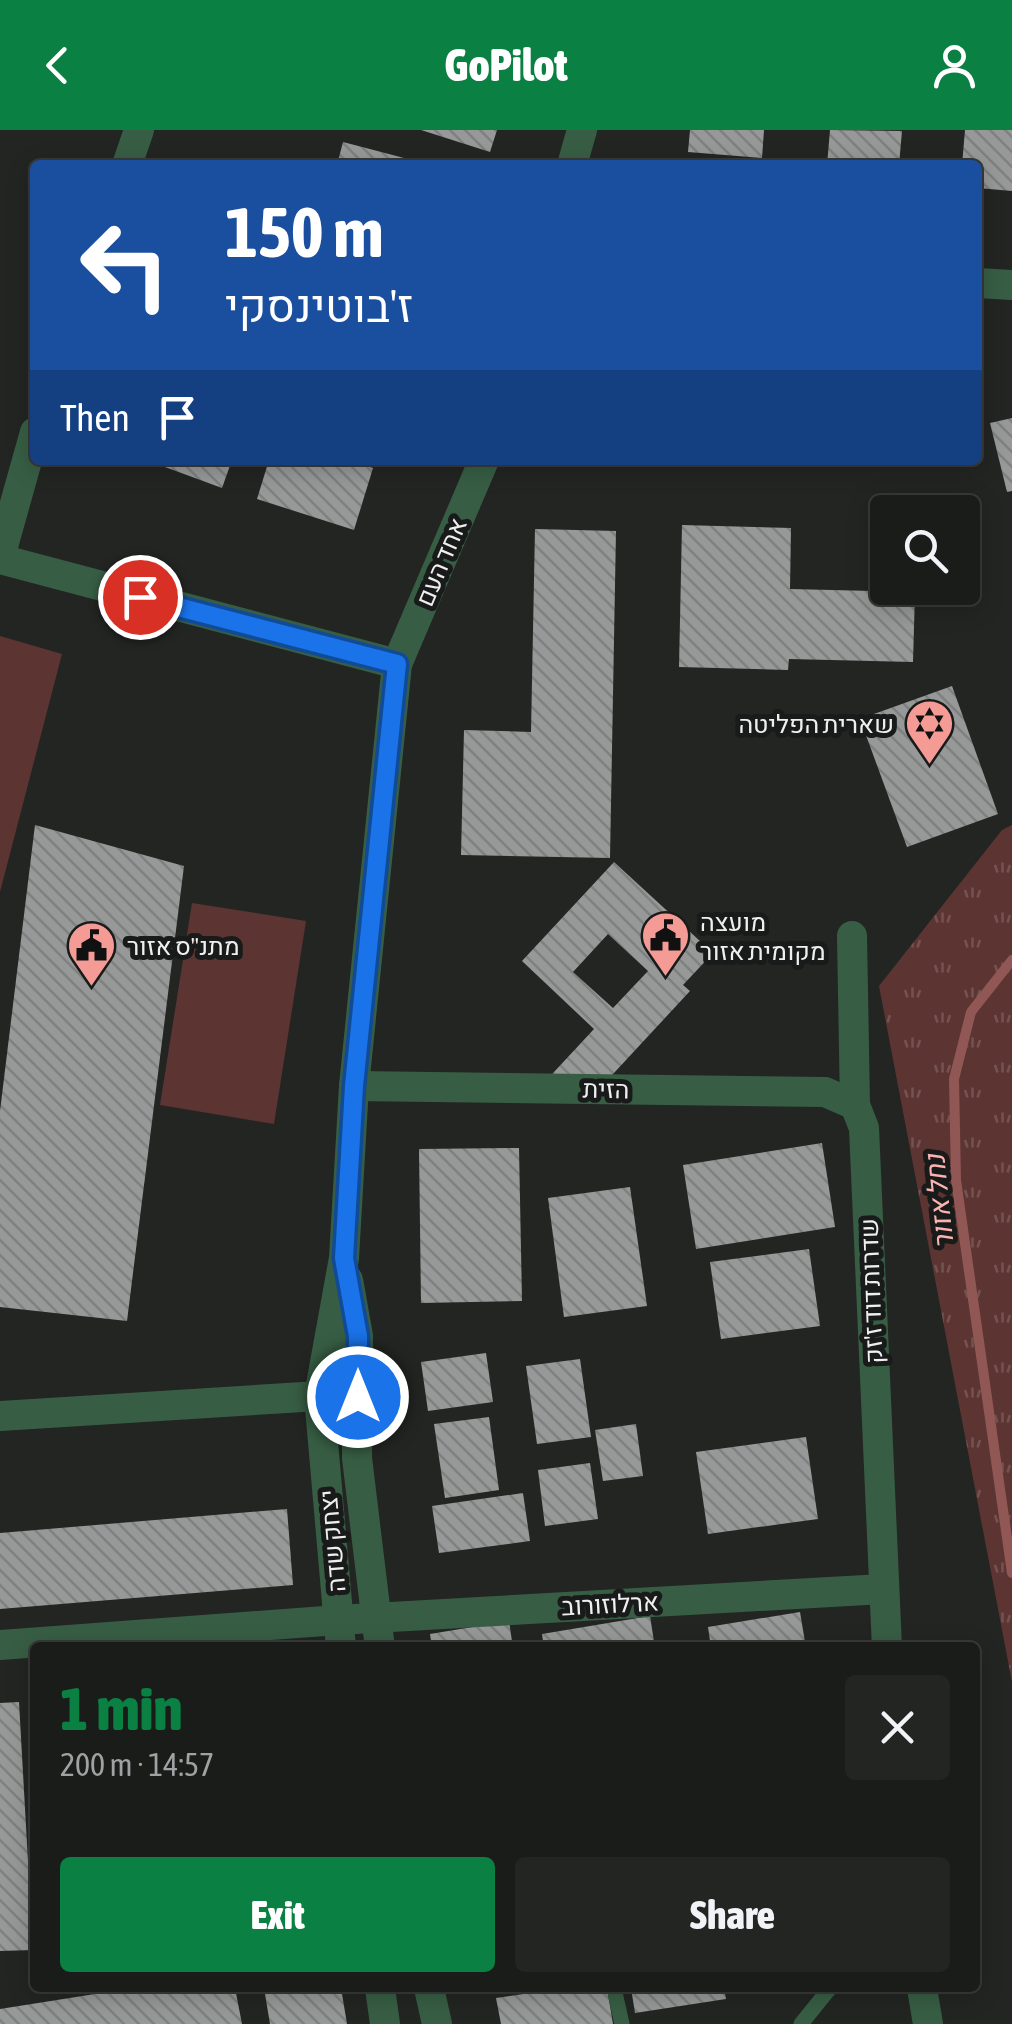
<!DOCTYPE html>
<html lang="en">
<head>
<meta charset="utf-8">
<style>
	body { margin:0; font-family:"Asap Condensed",Heebo,sans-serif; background:#232523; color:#f1f3f6; height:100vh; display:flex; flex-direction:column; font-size:38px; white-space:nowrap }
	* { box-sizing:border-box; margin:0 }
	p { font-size:32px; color:#9fa1a2 }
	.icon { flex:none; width:55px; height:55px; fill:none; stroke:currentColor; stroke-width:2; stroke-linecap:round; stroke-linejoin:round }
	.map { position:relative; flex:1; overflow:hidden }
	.panel { position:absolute; left:30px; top:1512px; width:950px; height:350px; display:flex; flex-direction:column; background:#1a1c1a; border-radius:10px; box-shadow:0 5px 25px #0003,0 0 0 2px #383a39 }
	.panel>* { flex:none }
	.top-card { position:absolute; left:30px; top:30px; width:952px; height:305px; border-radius:10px; box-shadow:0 5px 25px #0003,0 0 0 2px #383a39; background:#1a4fa0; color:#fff; overflow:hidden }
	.buttons { position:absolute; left:870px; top:365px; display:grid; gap:20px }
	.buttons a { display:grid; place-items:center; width:110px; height:110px; border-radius:10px; background:#1a1c1a; box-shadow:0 5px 25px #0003,0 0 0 2px #383a39; font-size:50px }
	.pin { position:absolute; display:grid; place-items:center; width:85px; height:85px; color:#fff; margin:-42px; border:5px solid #fff; border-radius:50%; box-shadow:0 2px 10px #0007 }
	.me { position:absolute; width:110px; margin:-55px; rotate:0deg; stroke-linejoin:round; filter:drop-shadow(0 0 8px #0008) }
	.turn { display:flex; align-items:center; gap:35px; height:210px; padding:0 30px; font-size:45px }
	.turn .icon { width:130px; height:130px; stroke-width:2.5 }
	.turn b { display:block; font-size:70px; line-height:85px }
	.then { display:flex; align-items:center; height:95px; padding:0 30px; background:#0003; gap:20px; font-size:38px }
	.round { display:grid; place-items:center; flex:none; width:105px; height:105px; border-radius:10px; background:#232523 }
	.summary { display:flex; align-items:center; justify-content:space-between; height:170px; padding:0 30px }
	h1 { font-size:60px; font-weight:800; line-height:75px; color:#0b8043 }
	.action { display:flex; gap:20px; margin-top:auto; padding:20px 30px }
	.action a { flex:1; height:115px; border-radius:10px; background:#0b8043; color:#fff; font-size:40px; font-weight:800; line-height:115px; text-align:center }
	.action a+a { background:#232523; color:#f1f3f6 }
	header { display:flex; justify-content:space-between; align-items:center; height:130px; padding:0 30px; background:#0b8043; color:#fff; font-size:45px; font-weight:800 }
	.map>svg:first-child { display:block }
	.grass { fill:#5c3432 }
	.park { fill:url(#park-tufts) }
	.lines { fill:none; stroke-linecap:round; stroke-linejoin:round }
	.stream { stroke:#905754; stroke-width:10 }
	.building { fill:url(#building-back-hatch); fill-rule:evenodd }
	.service { stroke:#375e44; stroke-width:15 }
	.minor { stroke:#375e44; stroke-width:30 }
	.tertiary { stroke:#375e44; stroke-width:30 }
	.route-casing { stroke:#114b97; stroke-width:25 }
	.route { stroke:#1a73e8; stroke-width:18 }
	.labels { text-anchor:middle; stroke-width:10; stroke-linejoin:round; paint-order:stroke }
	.street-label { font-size:25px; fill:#eeefee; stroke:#191b1a }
	.poi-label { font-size:25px; fill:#eeefee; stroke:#191b1a; text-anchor:start }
	.water-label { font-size:28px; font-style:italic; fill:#fcb3af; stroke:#191b1a }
</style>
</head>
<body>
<header><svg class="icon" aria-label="back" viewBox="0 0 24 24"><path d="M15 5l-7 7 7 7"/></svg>GoPilot<svg class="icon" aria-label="person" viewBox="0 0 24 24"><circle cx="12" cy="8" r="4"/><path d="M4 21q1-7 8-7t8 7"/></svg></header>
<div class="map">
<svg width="1012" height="1894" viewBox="0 0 1012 1894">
	<defs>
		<pattern id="park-tufts" width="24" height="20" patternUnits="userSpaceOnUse" patternTransform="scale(2.5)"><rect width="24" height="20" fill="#5c3432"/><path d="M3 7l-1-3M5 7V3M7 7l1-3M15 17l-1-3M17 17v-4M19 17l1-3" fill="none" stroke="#745250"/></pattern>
		<pattern id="building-back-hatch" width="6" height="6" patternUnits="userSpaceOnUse" patternTransform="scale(2.5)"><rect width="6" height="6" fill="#969997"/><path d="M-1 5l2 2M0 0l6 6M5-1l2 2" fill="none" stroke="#7e817f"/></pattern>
	</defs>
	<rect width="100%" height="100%" fill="#232523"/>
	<g class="grass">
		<polygon points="0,506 62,524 0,762"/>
		<polygon points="192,773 306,791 274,994 160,975"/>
	</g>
	<polygon class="park" points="1012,695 1012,1552 879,856 1002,700"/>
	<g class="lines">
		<polyline class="stream" points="1012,830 971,882 954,949 956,1050 1012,1443"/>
	</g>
	<g class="building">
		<polygon points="421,0 497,0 490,22"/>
		<polygon points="690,0 764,0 762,28 688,22"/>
		<polygon points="830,0 902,1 899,35 827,35"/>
		<polygon points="965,0 1012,0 1012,61 978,58 978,35 962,35"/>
		<polygon points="343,12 408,29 407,35 337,35"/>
		<polygon points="1012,288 1012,361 1007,362 990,293"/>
		<polygon points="146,330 232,330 222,358"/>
		<polygon points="269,330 348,330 373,338 354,400 257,369"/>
		<polygon points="682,395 791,398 790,459 915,462 913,532 789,529 788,540 679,537"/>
		<polygon points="535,399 616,401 610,728 461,725 464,600 531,602"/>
		<polygon points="952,556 998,684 907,717 860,589"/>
		<polygon points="35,695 184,736 127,1191 0,1177 0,981"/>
		<path d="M614 732 713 823 683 855 690 861 601 957 541 956 594 899 522 831ZM608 804 648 841 613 878 573 842Z"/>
		<polygon points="822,1013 835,1097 696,1119 683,1035"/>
		<polygon points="519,1018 522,1171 421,1173 419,1019"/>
		<polygon points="630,1057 647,1176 564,1187 548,1068"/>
		<polygon points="809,1119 820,1196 721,1209 710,1132"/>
		<polygon points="486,1223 493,1272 428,1281 421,1232"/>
		<polygon points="580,1229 591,1307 537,1314 526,1236"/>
		<polygon points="489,1287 499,1360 445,1368 434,1294"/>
		<polygon points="636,1294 643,1346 603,1351 595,1300"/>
		<polygon points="806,1307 818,1389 708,1404 696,1322"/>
		<polygon points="590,1333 598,1389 545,1396 538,1340"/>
		<polygon points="523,1363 530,1411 439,1423 432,1376"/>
		<polygon points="287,1379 293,1455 0,1479 0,1403"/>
		<polygon points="800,1482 806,1518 711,1518 708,1497"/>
		<polygon points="650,1486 655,1518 544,1518 542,1504"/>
		<polygon points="509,1491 513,1518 432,1518 430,1504"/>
		<polygon points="19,1572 33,1820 0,1821 0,1573"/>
		<polygon points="133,1858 235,1858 242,1894 0,1894 0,1879"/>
		<polygon points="264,1858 341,1858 347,1894 270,1894"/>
		<polygon points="566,1858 607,1858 613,1894 501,1894 496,1868"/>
		<polygon points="631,1858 724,1858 726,1869 635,1883"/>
	</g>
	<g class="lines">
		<g class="service">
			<polyline points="614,1858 622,1894"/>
			<polyline points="801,1894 830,1858"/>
		</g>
		<g class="minor">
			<polyline points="572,35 582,0"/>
			<polyline points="852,806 855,975 864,998 887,1518"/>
			<polyline points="354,956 825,962 855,975"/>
			<polyline points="0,1286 319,1266"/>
			<polyline points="0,1515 338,1490 883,1459"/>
			<polyline points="922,1858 928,1894"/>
		</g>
		<g class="tertiary">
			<polyline points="127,35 139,0"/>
			<polyline points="978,153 1012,155"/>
			<polyline points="0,427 35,302"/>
			<polyline points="0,429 397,534"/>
			<polyline points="348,1150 358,1206 357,1328 380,1518"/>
			<polyline points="341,1518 319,1266 344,1128 354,956 397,534 484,330"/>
			<polyline points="380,1858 385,1894"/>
			<polyline points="429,1858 437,1894"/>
		</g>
	</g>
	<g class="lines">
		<defs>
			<polyline id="route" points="140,467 397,534 354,956 344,1128 358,1206 358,1267"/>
		</defs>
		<use href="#route" class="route-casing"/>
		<use href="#route" class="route"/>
	</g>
	<defs>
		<symbol id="synagogue-pin" viewBox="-11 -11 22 30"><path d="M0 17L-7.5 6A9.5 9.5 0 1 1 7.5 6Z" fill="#f59b96" stroke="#191b1a"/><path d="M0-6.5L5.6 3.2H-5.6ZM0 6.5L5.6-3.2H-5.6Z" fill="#111"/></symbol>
		<symbol id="civic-pin" viewBox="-11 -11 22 30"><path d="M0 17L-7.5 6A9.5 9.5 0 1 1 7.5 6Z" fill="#f59b96" stroke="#191b1a"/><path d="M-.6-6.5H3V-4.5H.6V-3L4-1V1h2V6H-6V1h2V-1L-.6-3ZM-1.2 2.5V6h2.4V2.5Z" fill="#111"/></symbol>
	</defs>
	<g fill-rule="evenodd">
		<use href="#synagogue-pin" x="902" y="566" width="55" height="75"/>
		<use href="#civic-pin" x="638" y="778" width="55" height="75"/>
		<use href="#civic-pin" x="64" y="788" width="55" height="75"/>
	</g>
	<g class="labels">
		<g class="street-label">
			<text transform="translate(441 432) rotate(-67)" y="9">אחד העם</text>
			<text transform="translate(606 959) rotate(1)" y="9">הזית</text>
			<text transform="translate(871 1161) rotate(-92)" y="9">שדרות דוד ז'זק</text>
			<text transform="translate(332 1411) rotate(-95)" y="9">יצחק שדה</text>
			<text transform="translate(610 1474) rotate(-3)" y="9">ארלוזורוב</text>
		</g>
		<g class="poi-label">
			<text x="894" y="603" text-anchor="end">שארית הפליטה</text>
			<text x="700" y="801">מועצה<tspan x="700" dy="29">מקומית אזור</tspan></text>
			<text x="127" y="825">מתנ"ס אזור</text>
		</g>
		<g class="water-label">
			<text transform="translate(939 1072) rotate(-96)" y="10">נחל אזור</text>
		</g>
	</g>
</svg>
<div class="buttons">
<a><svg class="icon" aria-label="search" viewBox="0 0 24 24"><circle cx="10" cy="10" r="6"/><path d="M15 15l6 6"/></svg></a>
</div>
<div class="pin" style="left:140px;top:467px;background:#d93025"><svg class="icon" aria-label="arrive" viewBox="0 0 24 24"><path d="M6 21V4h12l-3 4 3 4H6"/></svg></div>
<svg class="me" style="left:358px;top:1267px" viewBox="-20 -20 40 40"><circle r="17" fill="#1a73e8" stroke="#fff" stroke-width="3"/><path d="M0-11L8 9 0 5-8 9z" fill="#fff"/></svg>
<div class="top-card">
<div class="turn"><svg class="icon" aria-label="left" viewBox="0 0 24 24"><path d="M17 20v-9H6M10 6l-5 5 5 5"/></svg><div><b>150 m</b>ז'בוטינסקי</div></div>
<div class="then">Then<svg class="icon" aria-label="arrive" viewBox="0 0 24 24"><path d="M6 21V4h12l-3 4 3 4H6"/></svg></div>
</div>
<section class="panel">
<div class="summary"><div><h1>1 min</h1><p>200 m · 14:57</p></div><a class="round"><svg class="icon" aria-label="close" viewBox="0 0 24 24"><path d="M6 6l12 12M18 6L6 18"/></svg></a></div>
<div class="action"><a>Exit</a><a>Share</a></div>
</section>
</div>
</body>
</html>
